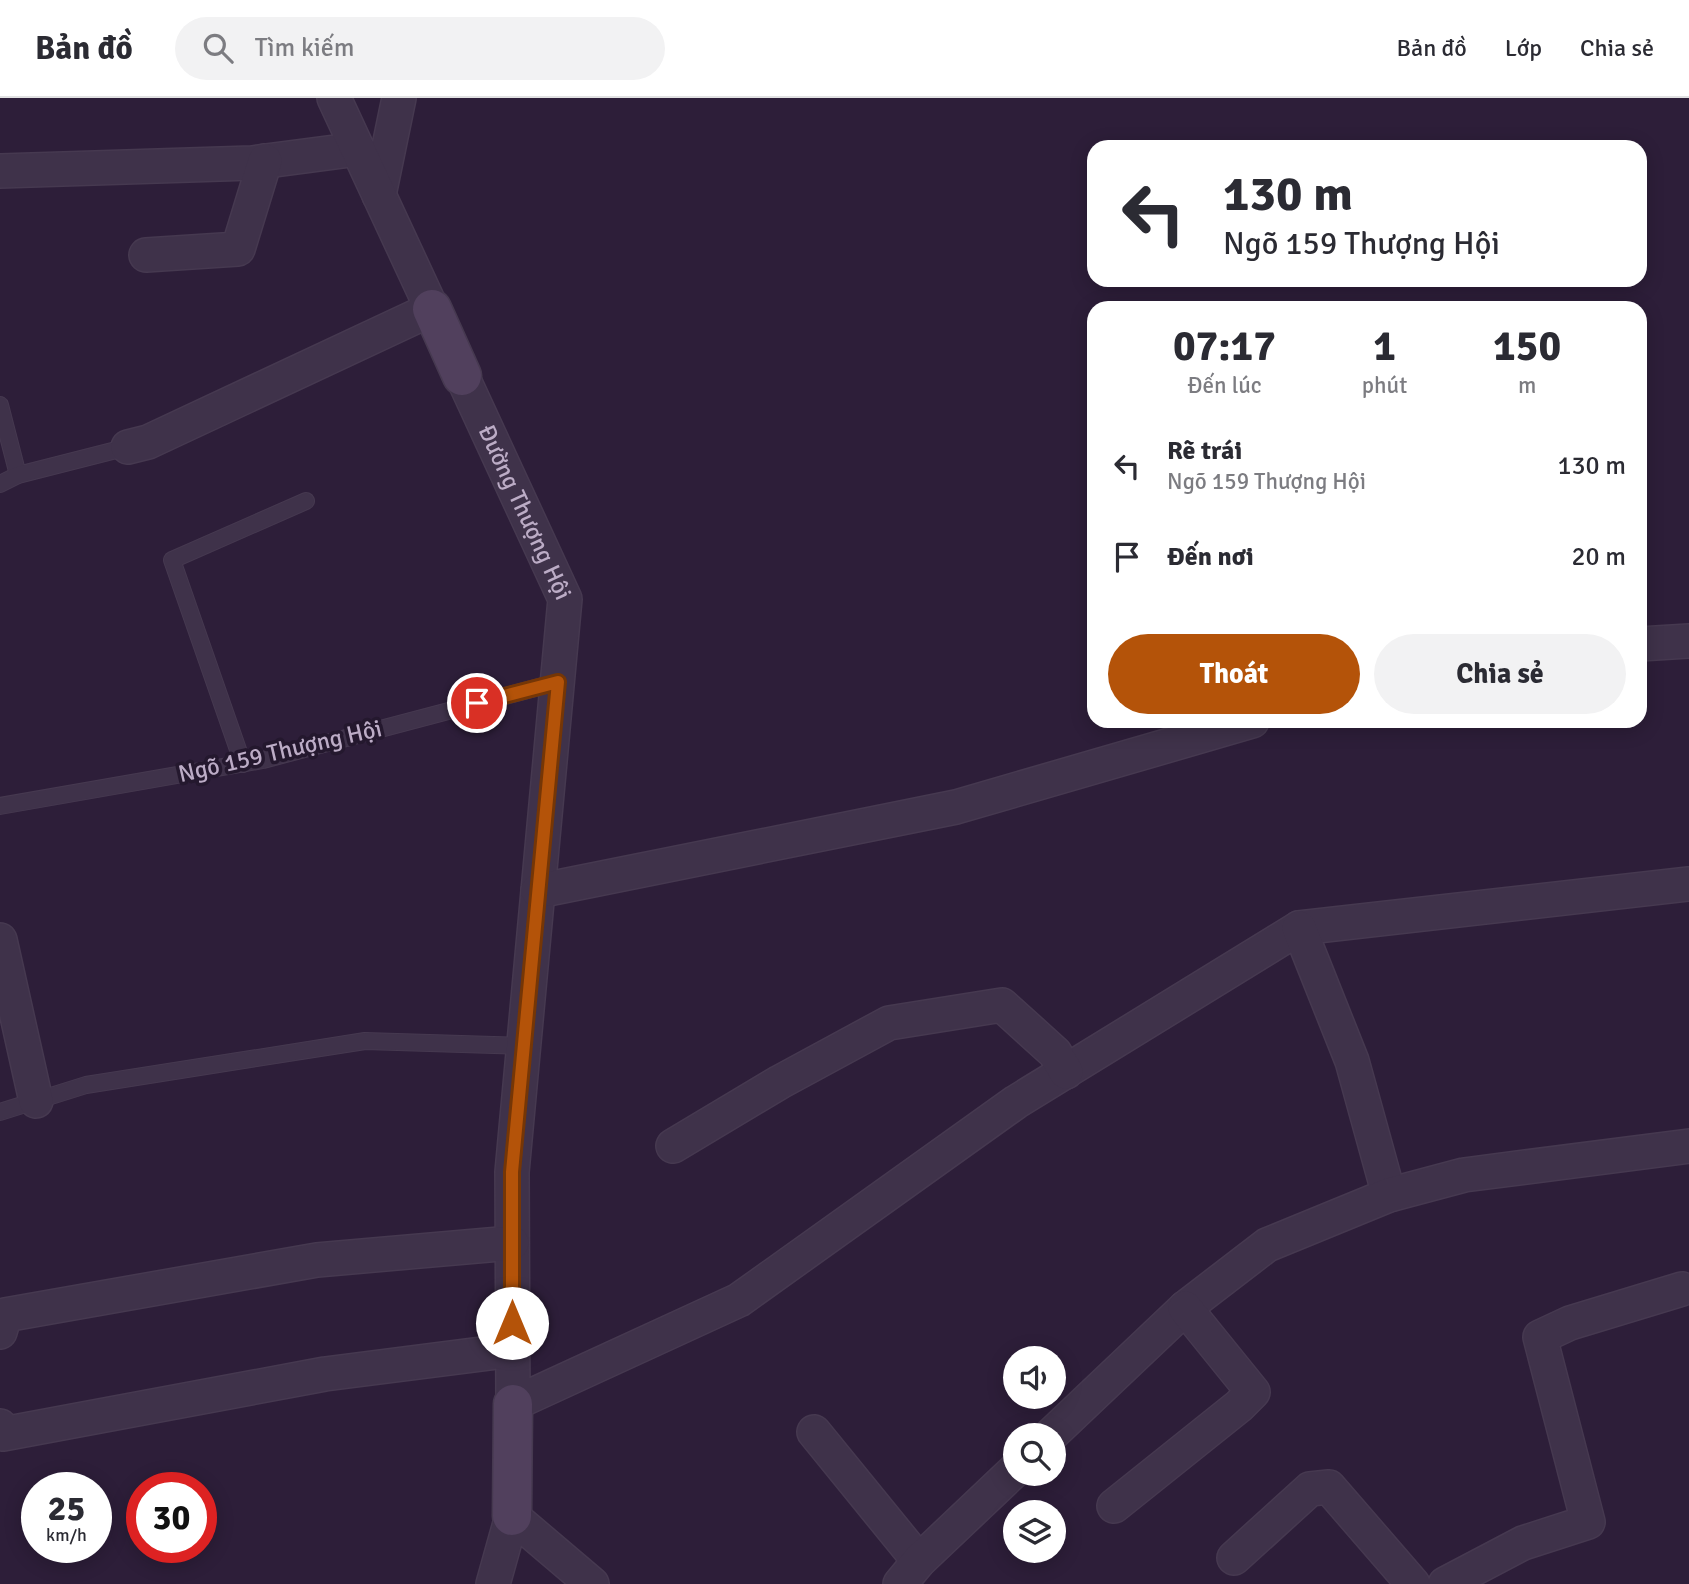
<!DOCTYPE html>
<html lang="vi">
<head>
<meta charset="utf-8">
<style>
	body { margin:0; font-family:Signika,sans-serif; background:#f2f2f3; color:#2b2b33; height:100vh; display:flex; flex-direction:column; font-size:26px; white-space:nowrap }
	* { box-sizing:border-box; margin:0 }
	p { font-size:23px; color:#7c7c81 }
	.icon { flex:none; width:38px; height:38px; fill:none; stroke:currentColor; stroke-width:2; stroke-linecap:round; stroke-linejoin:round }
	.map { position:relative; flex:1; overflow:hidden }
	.panel { position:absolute; left:1087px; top:203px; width:560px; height:427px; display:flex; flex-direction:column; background:#fff; border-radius:21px; box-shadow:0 4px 18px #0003 }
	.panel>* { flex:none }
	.banner { position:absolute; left:1087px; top:42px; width:560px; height:147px; border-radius:21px; box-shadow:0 4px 18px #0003; background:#fff; color:#2b2b33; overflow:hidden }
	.fabs { position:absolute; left:1003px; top:1248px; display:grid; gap:14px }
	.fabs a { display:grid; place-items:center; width:63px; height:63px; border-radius:50%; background:#fff; box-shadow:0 4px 18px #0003; font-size:35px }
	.speed { position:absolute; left:21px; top:1374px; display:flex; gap:14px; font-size:35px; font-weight:700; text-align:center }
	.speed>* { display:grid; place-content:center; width:91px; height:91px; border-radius:50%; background:#fff; box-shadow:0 4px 18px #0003; line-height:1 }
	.speed small { font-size:18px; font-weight:400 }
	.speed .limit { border:10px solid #d22; background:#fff; color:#111 }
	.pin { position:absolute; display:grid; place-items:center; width:60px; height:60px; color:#fff; margin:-30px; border:4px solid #fff; border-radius:50%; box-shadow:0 2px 7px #0007 }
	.me { position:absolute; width:77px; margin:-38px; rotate:0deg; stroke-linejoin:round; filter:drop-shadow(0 0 5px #0008) }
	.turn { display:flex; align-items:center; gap:24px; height:147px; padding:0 21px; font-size:32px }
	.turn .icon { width:91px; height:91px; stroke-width:2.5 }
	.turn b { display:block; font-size:49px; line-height:60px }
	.eta { display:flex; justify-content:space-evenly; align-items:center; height:119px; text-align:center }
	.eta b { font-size:42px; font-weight:800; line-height:49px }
	.cta { display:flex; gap:14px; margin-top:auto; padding:14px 21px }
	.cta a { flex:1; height:80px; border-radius:42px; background:#b45309; color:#fff; font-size:28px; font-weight:800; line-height:80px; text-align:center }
	.cta a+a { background:#f2f2f3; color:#2b2b33 }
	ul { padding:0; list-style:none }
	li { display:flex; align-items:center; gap:21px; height:91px; padding:0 21px }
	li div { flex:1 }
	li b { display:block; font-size:26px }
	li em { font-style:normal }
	header { display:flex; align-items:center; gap:42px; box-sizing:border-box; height:98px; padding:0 35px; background:#fff; border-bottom:2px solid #e1e1e2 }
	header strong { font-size:33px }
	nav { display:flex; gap:38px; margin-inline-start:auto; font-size:24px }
	.search { width:490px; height:63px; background:#f2f2f3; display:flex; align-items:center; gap:18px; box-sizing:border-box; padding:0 24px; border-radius:38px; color:#7c7c81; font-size:26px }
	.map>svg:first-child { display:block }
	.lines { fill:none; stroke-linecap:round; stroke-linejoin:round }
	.lane-casing { stroke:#463950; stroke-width:18 }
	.street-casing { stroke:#463950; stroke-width:36 }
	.secondary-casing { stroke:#463950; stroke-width:41 }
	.lane { stroke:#3f324a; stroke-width:16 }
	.street { stroke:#3f324a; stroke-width:33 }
	.secondary { stroke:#51405d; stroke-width:38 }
	.route-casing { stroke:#753606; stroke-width:18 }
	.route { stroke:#b45309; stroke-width:12 }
	.labels { text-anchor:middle; stroke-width:7; stroke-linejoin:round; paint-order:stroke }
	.street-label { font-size:24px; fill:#bcacc6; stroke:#24182e }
</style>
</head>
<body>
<header>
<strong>Bản đồ</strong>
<div class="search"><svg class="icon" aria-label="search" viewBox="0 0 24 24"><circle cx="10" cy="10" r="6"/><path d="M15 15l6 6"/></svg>Tìm kiếm</div>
<nav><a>Bản đồ</a><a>Lớp</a><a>Chia sẻ</a></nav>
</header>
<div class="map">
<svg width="1689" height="1486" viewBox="0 0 1689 1486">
	<rect width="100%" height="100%" fill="#2d1e39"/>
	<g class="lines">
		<defs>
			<g id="lane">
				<polyline points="0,307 18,377"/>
				<polyline points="0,386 18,377 128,349"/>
				<polyline points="243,666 172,462 306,403"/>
				<polyline points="0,708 263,662 558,584"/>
				<polyline points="0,1014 86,987 365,943 524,948"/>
			</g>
			<g id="street">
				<polyline points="0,73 252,65 358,51"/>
				<polyline points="379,97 399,0"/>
				<polyline points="146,157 238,151 265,63"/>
				<path id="s1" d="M462 278 565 501 512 1074 513 1306 739 1202 1016 1004 1299 830 1689 786"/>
				<polyline points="128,349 148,344 432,211 334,0"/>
				<polyline points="1640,546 1689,543"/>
				<polyline points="538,793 956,709 1252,623"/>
				<polyline points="1299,830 1352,963 1389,1097"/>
				<polyline points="0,842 36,1003"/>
				<polyline points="673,1048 780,984 889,925 1002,907 1055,955 1066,974"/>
				<polyline points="0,1234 5,1217 317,1162 512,1145"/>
				<polyline points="0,1328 3,1336 325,1276 513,1252"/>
				<polyline points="814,1334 919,1463"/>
				<polyline points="1051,1337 1185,1210 1267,1147 1389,1097 1464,1077 1689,1048"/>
				<polyline points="1114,1408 1239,1308 1253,1294 1185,1210"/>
				<polyline points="1234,1460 1310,1391 1329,1389 1413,1486"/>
				<polyline points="493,1486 512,1418 592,1486"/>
				<polyline points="900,1486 919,1463 1015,1372"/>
				<polyline points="1445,1486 1523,1445 1588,1424 1540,1239 1570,1225 1682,1191"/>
			</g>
			<g id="secondary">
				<polyline points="432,211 462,278"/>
				<polyline points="512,1418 513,1306"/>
			</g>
		</defs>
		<use href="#lane" class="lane-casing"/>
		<use href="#street" class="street-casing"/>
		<use href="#secondary" class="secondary-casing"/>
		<use href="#lane" class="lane"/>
		<use href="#street" class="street"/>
		<use href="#secondary" class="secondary"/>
	</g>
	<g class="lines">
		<defs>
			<polyline id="route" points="477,605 558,584 512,1074 512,1225"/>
		</defs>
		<use href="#route" class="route-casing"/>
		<use href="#route" class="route"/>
	</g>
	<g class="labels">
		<g class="street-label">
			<text dy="8" stroke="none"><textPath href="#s1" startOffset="150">Đường Thượng Hội</textPath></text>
			<text transform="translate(280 653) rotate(-13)" y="8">Ngõ 159 Thượng Hội</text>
		</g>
	</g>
</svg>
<div class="fabs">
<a><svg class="icon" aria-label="sound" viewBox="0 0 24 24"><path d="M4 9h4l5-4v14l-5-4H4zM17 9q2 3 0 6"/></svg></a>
<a><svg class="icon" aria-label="search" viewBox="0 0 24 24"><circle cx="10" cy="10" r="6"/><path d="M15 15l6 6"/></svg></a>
<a><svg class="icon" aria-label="layers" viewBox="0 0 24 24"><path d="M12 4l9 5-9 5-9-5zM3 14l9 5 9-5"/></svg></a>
</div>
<div class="speed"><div>25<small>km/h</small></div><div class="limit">30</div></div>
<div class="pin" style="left:477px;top:605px;background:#d93025"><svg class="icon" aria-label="arrive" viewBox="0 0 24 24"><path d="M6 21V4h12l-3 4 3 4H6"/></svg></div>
<svg class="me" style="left:512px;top:1225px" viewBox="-20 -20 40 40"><circle r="19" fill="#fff"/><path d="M0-13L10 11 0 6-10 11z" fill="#b45309"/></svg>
<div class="banner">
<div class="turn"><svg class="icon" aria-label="left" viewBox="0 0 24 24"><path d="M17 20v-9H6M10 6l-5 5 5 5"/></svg><div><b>130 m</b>Ngõ 159 Thượng Hội</div></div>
</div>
<section class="panel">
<div class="eta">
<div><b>07:17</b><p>Đến lúc</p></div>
<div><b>1</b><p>phút</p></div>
<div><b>150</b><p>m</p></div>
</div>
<ul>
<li><svg class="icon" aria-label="left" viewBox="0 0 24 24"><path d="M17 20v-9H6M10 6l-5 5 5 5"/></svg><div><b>Rẽ trái</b><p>Ngõ 159 Thượng Hội</p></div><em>130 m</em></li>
<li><svg class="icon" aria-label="arrive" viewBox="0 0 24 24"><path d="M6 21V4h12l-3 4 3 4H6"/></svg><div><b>Đến nơi</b></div><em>20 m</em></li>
</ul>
<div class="cta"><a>Thoát</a><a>Chia sẻ</a></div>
</section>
</div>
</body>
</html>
